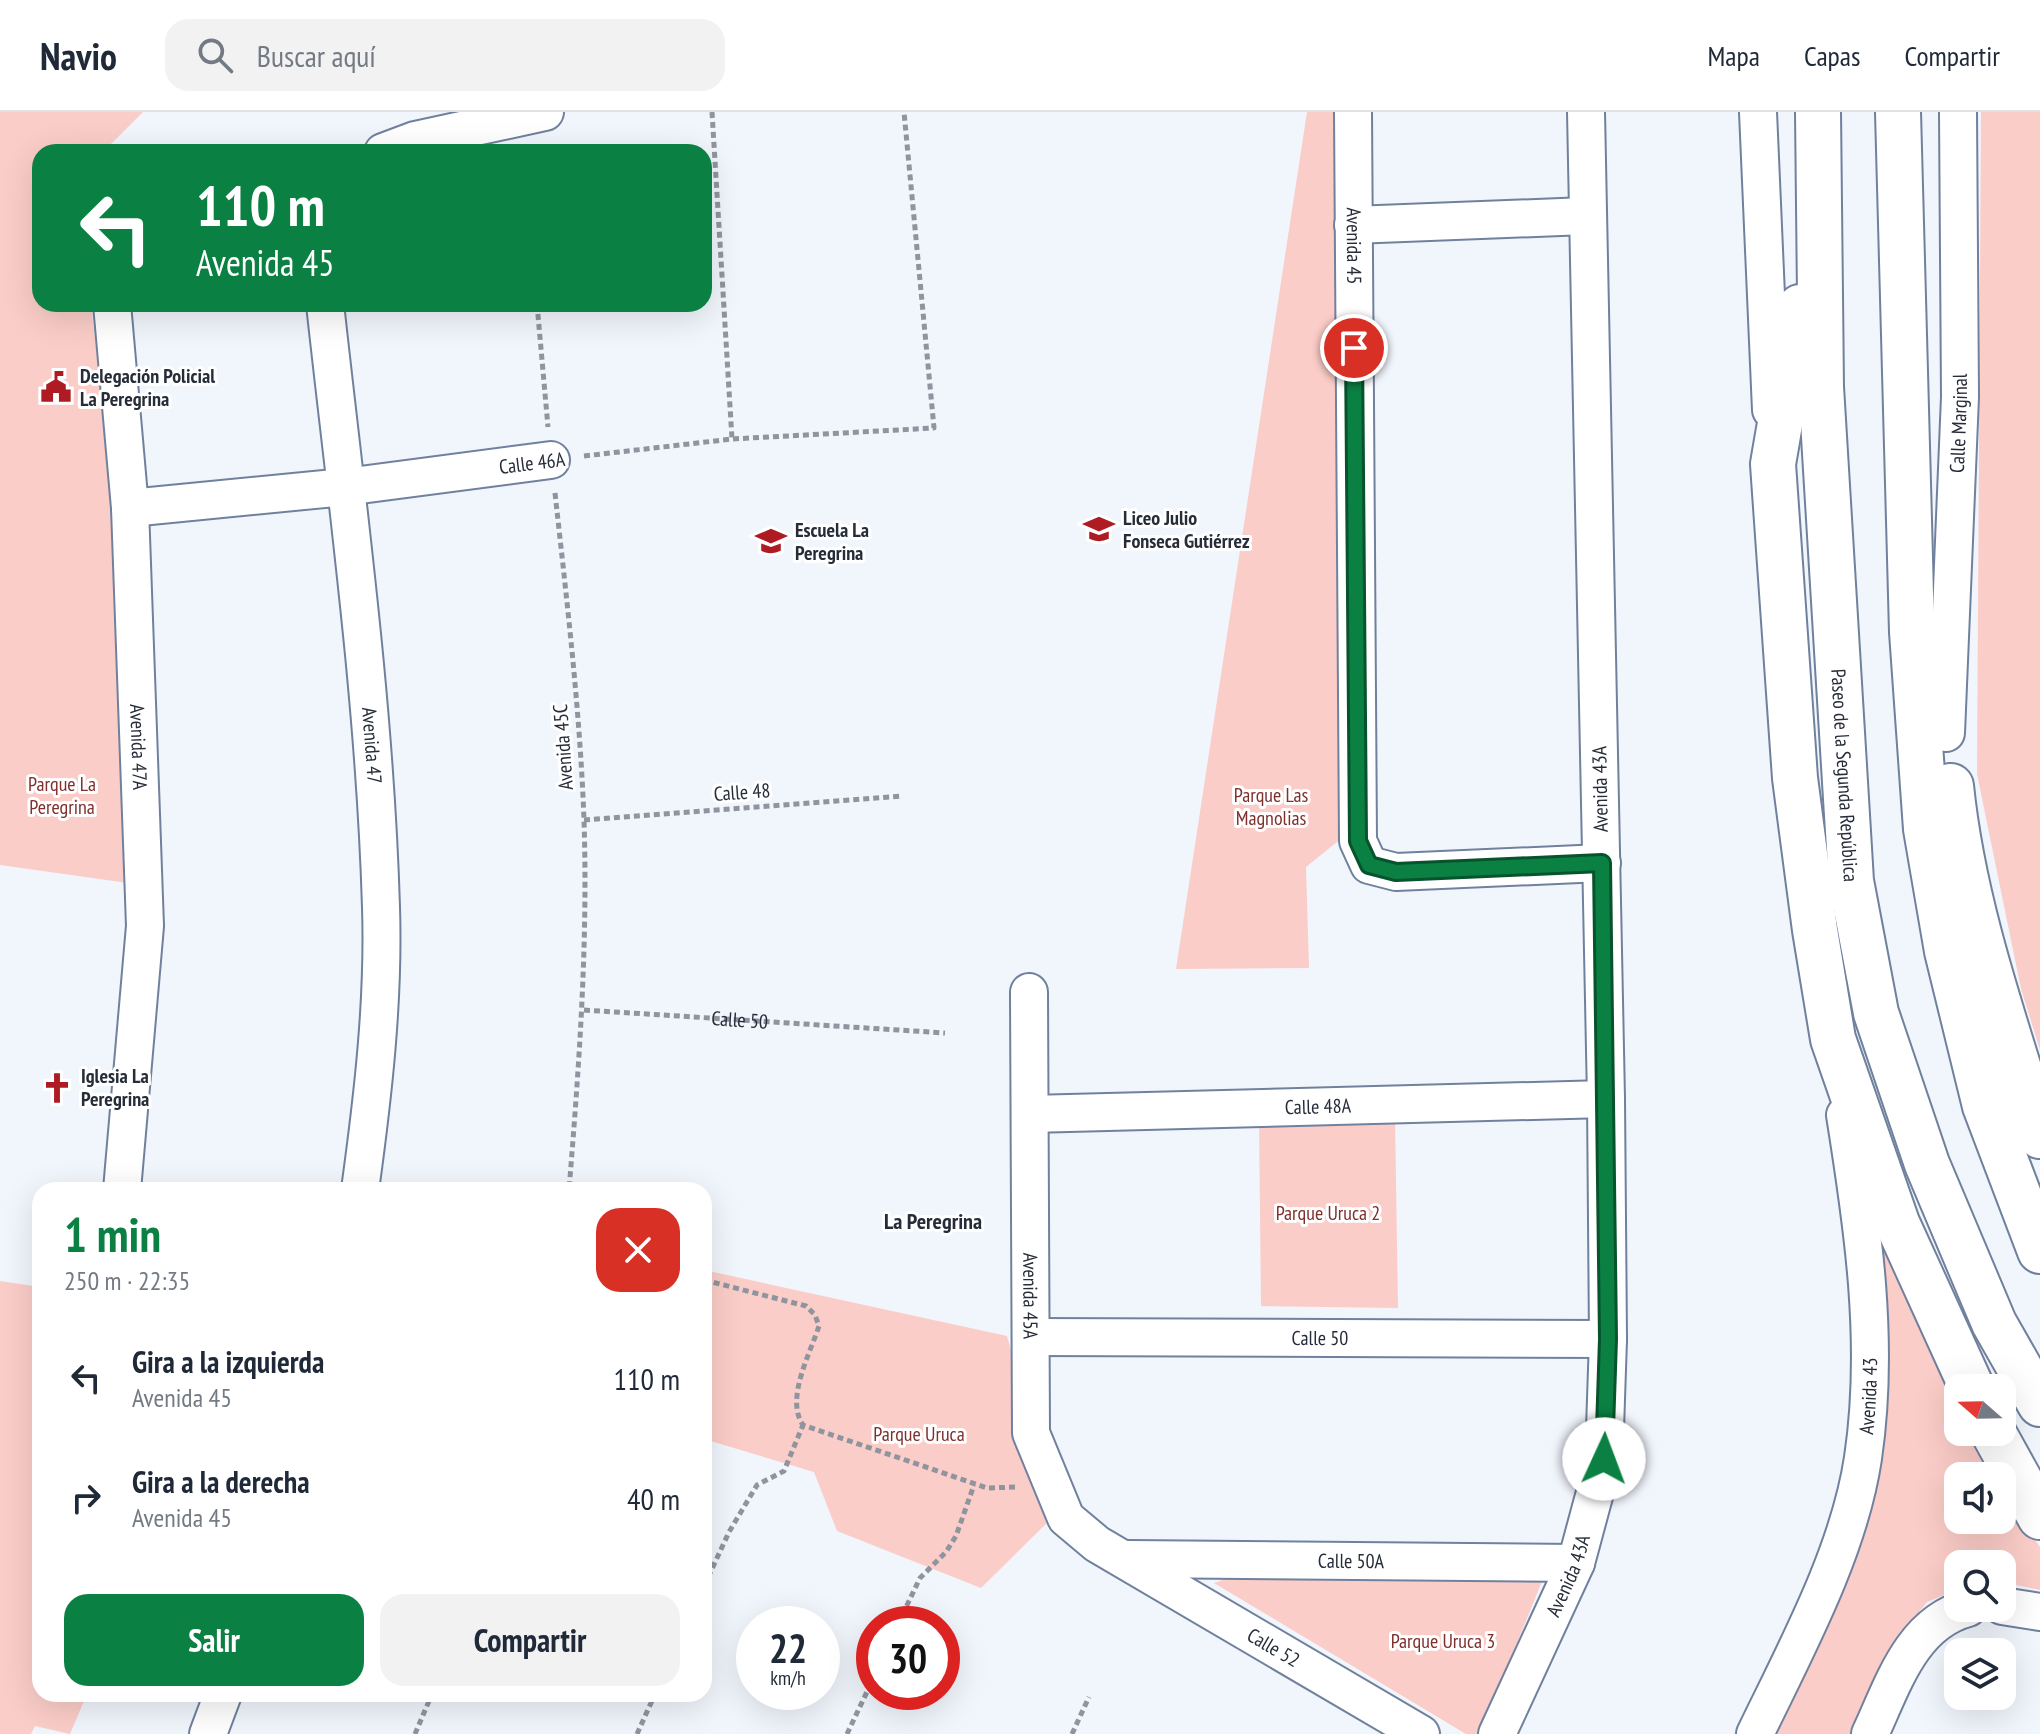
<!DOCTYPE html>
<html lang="es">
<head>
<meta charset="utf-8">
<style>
	body { margin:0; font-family:"PT Sans Narrow",sans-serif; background:#f2f2f3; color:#1f2937; height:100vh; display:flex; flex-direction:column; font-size:30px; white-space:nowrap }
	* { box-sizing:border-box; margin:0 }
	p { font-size:26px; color:#747a83 }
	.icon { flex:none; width:44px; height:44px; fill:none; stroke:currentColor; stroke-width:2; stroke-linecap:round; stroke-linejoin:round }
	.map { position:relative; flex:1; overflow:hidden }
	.drawer { position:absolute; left:32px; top:1070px; width:680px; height:520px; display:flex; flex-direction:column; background:#fff; border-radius:24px; box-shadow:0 8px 32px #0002 }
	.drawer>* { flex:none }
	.hud { position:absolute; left:32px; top:32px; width:680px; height:168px; border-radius:24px; box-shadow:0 8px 32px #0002; background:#0b8043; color:#fff; overflow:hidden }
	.needle { width:52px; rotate:290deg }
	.buttons { position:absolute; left:1944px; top:1262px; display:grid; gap:16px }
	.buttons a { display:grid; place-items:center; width:72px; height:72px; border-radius:16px; background:#fff; box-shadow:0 8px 32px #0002; font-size:40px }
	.speed { position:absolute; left:736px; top:1494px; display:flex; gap:16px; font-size:40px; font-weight:700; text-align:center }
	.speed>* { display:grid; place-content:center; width:104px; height:104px; border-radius:50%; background:#fff; box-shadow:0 8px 32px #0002; line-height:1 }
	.speed small { font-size:20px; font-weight:400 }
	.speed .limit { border:12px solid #d22; background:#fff; color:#111 }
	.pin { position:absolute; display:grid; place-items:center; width:68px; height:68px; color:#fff; margin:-34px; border:4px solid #fff; border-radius:50%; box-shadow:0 2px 8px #0007 }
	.me { position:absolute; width:88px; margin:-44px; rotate:2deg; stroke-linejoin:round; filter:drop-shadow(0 0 6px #0008) }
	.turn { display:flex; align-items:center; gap:28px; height:168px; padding:0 32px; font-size:36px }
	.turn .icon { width:104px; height:104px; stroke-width:2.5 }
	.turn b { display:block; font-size:56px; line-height:68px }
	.round { display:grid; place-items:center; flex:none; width:84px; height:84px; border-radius:24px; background:#f2f2f3 }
	.overview { display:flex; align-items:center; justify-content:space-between; height:136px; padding:0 32px }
	h1 { font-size:48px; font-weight:700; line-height:60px; color:#0b8043 }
	.button { display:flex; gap:16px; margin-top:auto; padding:16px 32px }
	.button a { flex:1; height:92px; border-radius:24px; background:#0b8043; color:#fff; font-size:32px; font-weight:700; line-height:92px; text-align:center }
	.button a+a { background:#f2f2f3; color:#1f2937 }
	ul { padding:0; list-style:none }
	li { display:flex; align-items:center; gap:24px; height:120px; padding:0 32px }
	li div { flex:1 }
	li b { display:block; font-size:30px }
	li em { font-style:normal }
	header { display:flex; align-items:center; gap:48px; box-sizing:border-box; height:112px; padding:0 40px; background:#fff; border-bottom:2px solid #e0e1e3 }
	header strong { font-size:38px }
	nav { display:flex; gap:44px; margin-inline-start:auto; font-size:28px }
	.search { width:560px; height:72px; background:#f2f2f3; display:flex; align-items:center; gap:20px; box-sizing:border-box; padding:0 28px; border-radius:24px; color:#747a83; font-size:30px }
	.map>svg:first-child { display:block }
	.green { fill:#fbcdc8 }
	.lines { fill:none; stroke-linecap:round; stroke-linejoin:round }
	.minor-casing { stroke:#70819e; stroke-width:40 }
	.highway-casing { stroke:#70819e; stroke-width:48 }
	.path { stroke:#8f949e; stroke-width:5; stroke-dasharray:6 4; stroke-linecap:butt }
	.minor { stroke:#fff; stroke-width:36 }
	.highway { stroke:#fff; stroke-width:44 }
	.route-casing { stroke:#07532c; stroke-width:20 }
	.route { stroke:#0b8043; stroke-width:14 }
	.labels { text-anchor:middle; stroke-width:6; stroke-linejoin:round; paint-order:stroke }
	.street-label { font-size:20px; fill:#262d39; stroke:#fff }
	.poi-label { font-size:20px; font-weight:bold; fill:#262d39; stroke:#fff; text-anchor:start }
	.park-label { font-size:20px; fill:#7f2f2c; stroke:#fff }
	.neighbourhood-label { font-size:22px; font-weight:bold; fill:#262d39; stroke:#fff }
</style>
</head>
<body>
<header>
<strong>Navio</strong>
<div class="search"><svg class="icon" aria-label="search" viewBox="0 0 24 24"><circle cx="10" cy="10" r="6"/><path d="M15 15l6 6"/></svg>Buscar aquí</div>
<nav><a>Mapa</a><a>Capas</a><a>Compartir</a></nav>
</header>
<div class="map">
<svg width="2040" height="1622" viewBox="0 0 2040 1622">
	<rect width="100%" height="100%" fill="#f1f5fc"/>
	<g class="green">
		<polygon points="0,0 143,0 103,40 40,40 40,192 91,192 111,363 128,771 0,753"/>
		<polygon points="1307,0 1341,0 1342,726 1306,755 1309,856 1176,857"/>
		<polygon points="1981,0 2040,0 2040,938 2021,877 1977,662"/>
		<polygon points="1395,1006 1398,1196 1261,1194 1259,1008"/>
		<polygon points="1873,1098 1958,1276 1958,1320 1979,1320 1998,1364 1958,1364 1958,1408 2002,1408 2002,1373 2012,1395 2040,1435 2040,1478 2002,1470 2002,1452 1958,1452 1958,1477 1927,1490 1905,1517 1858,1622 1766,1622 1871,1367"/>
		<polygon points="704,1158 1007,1224 1056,1402 981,1476 837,1419 814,1360 704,1327"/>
		<polygon points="0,1169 40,1175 40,1582 87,1582 70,1622 35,1614 31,1622 0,1622"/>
		<polygon points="1246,1460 1545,1462 1480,1622 1466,1622 1214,1471"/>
	</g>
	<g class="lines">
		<defs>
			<g id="minor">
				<path id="s2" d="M1353 0 1358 729 1369 753 1396 760 1602 751"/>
				<polyline points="1758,0 1771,298"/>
				<polyline points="383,40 415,28 545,0"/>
				<polyline points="1353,113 1586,104"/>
				<path id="s3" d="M112 192 130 396 145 814 122 1078"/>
				<path id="s4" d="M325 192C347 392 375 593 381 795 384 889 373 984 360 1078"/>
				<polyline points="130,396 345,375 551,348"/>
				<path id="s5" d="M1946 621 1960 285 1958 0"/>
				<path id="s6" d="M1029 880 1031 1321 1066 1406 1097 1432 1421 1622"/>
				<path id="s7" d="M1030 1002 1606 987"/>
				<path id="s8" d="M1032 1225 1608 1227"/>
				<path id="s9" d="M1129 1447 1576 1451"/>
				<polyline points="2002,1494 2040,1500"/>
				<polyline points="208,1622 223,1582"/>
				<path id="s10" d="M1497 1622 1576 1451 1604 1347 1608 1227 1606 987 1586 0"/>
				<path id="s11" d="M1755 1622C1796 1537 1849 1440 1863 1346 1880 1232 1863 1115 1845 1003"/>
				<path d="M1870 1622C1893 1573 1911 1511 1968 1496"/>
			</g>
			<g id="highway">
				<path id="s12" d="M1818 0 1821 275 1851 769 1876 901 1927 1052 1994 1211 2040 1292"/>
				<polyline points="1898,0 1912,520 1926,717 1947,839 1985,994 2040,1139"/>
				<polyline points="1800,195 1773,352 1795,666 1815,818 1833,927 1897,1111 1972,1276"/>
				<path d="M1951 674C1963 793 2005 910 2040 1024"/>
				<polyline points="1993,1320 2040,1405"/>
			</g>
		</defs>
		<use href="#minor" class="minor-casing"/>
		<use href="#highway" class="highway-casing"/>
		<g class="path">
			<polyline points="712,0 732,327"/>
			<polyline points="537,192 548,315"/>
			<polyline points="584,344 732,327 934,316 904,0"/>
			<path d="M555 381C567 490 580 599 584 708 588 832 579 955 569 1078"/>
			<polyline points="584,708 903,684"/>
			<path id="s1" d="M584 898 945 921"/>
			<path d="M704 1168 806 1194 815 1203 819 1214C810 1242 785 1287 803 1313L987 1376 1016 1375"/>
			<polyline points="704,1474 729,1420 757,1373 784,1359 803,1313"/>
			<polyline points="898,1512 920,1466 946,1440 956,1424 974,1373"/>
			<polyline points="415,1622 432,1582"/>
			<polyline points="637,1622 655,1582"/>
			<polyline points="847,1622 874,1565"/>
			<polyline points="1072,1622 1089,1585"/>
		</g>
		<use href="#minor" class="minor"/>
		<use href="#highway" class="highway"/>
	</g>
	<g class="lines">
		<defs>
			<polyline id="route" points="1354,236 1358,729 1369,753 1396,760 1602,751 1608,1227 1604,1347"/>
		</defs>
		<use href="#route" class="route-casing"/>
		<use href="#route" class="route"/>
	</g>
	<defs>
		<symbol id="civic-bare" viewBox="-9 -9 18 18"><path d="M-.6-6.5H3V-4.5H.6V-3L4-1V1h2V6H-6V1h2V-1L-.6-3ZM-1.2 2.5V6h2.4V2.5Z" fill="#ae1b22" stroke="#fff" stroke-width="2.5" paint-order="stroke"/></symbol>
		<symbol id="school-bare" viewBox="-9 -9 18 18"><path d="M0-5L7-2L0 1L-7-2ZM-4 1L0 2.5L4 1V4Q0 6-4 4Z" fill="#ae1b22" stroke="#fff" stroke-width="2.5" paint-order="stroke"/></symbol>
		<symbol id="church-bare" viewBox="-9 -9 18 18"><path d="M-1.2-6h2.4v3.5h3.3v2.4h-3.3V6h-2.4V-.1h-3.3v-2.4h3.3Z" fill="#ae1b22" stroke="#fff" stroke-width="2.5" paint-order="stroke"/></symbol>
	</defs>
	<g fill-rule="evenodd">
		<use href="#civic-bare" x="34" y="253" width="44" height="44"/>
		<use href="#school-bare" x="1077" y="395" width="44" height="44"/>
		<use href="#school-bare" x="749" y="407" width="44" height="44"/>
		<use href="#church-bare" x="35" y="954" width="44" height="44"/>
	</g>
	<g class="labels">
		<g class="street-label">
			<text dy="7" stroke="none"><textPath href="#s2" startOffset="134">Avenida 45</textPath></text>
			<text dy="7" stroke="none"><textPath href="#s5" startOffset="310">Calle Marginal</textPath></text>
			<text transform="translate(532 351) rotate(-7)" y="7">Calle 46A</text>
			<text dy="7" stroke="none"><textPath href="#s3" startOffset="444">Avenida 47A</textPath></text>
			<text dy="7" stroke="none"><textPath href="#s4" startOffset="444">Avenida 47</textPath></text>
			<text transform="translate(563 635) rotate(-94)" y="7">Avenida 45C</text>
			<text dy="7" stroke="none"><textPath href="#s12" startOffset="664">Paseo de la Segunda República</textPath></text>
			<text transform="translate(1600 677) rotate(-91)" y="7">Avenida 43A</text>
			<text transform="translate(742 680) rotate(-4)" y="7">Calle 48</text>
			<text dy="7" stroke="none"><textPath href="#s1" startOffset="156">Calle 50</textPath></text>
			<text dy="7" stroke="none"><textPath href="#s7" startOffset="288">Calle 48A</textPath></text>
			<text dy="7" stroke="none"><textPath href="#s6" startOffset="304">Avenida 45A</textPath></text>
			<text dy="7" stroke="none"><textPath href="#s8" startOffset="288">Calle 50</textPath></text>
			<text dy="7" stroke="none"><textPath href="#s11" startOffset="360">Avenida 43</textPath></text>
			<text dy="7" stroke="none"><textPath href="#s9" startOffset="222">Calle 50A</textPath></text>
			<text dy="7" stroke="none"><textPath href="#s10" startOffset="174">Avenida 43A</textPath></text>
			<text dy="7" stroke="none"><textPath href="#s6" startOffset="778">Calle 52</textPath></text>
		</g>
		<g class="poi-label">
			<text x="80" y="271">Delegación Policial<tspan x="80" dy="23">La Peregrina</tspan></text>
			<text x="1123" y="413">Liceo Julio<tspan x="1123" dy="23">Fonseca Gutiérrez</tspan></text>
			<text x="795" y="425">Escuela La<tspan x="795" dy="23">Peregrina</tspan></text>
			<text x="81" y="971">Iglesia La<tspan x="81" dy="23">Peregrina</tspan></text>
		</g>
		<g class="park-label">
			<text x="62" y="679">Parque La<tspan x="62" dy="23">Peregrina</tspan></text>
			<text x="1271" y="690">Parque Las<tspan x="1271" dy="23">Magnolias</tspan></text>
			<text x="1328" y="1108">Parque Uruca 2</text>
			<text x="919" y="1329">Parque Uruca</text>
			<text x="1443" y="1536">Parque Uruca 3</text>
		</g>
		<g class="neighbourhood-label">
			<text x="933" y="1117">La Peregrina</text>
		</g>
	</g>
</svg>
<div class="buttons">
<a><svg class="needle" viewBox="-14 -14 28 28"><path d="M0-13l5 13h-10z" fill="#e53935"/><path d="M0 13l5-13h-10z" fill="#747a83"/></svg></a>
<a><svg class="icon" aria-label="sound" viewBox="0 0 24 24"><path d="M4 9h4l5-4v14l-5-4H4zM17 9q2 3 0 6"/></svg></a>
<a><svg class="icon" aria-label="search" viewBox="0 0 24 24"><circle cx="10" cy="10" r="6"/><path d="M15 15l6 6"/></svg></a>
<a><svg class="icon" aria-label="layers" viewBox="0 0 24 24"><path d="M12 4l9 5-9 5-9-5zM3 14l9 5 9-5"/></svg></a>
</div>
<div class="speed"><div>22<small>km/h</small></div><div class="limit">30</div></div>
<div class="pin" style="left:1354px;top:236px;background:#d93025"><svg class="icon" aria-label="arrive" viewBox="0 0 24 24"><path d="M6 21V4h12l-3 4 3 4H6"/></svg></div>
<svg class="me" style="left:1604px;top:1347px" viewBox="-20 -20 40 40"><circle r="19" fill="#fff"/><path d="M0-13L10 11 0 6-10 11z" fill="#0b8043"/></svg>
<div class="hud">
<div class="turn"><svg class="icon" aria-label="left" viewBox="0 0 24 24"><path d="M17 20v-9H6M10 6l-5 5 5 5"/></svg><div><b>110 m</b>Avenida 45</div></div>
</div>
<section class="drawer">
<div class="overview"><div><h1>1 min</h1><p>250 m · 22:35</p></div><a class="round" style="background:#d93025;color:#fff"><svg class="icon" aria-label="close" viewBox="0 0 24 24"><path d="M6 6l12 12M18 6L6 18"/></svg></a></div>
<ul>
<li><svg class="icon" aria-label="left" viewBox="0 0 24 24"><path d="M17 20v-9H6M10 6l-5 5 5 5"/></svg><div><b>Gira a la izquierda</b><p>Avenida 45</p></div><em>110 m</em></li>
<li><svg class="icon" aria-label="right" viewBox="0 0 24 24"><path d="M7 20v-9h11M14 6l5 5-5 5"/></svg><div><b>Gira a la derecha</b><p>Avenida 45</p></div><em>40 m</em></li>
</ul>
<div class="button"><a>Salir</a><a>Compartir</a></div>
</section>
</div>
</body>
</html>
